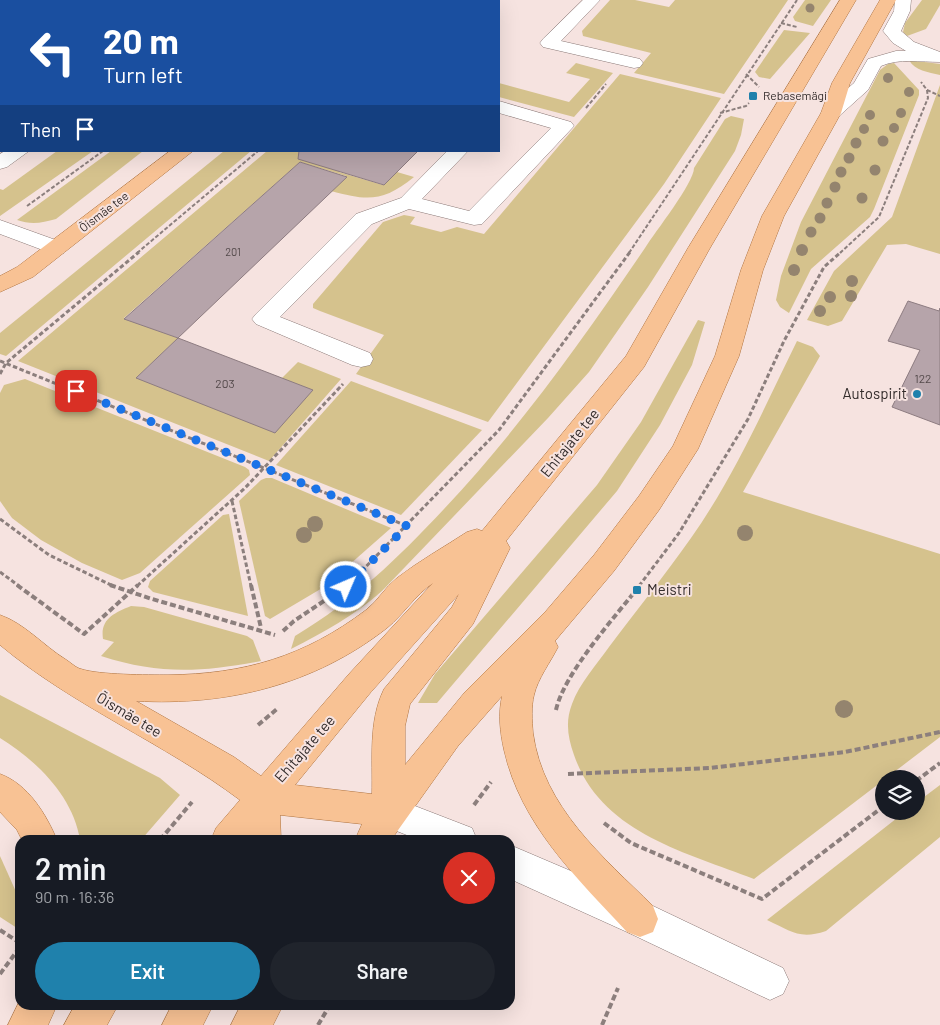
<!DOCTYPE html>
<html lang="en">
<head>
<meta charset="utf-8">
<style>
	body { margin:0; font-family:Barlow,sans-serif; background:#20242c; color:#f1f3f6; height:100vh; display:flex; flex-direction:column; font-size:19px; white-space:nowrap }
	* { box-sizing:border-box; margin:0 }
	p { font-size:16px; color:#9ea1a6 }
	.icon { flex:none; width:28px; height:28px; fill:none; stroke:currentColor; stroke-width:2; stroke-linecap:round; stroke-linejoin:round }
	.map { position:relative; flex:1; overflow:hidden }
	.sheet { position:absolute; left:15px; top:835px; width:500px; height:175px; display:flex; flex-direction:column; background:#171b24; border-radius:15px; box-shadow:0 5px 20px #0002 }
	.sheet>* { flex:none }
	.guide { position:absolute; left:0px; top:0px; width:500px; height:152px; box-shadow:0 5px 20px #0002; background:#1a4fa0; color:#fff; overflow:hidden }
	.tools { position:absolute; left:875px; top:770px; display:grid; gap:10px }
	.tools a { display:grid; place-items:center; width:50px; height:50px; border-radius:50%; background:#171b24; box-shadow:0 5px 20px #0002; font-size:25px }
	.pin { position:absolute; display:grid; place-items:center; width:42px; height:42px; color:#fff; margin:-21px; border-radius:10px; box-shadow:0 2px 8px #0006 }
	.me { position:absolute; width:55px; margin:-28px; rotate:45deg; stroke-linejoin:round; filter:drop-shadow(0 0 4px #0008) }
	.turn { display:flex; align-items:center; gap:18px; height:105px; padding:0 20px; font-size:22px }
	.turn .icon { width:65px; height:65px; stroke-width:2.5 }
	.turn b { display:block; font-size:35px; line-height:42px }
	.then { display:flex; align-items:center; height:48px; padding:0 20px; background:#0003; gap:10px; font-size:19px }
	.round { display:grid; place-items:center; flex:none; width:52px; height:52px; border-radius:26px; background:#20242c }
	.head { display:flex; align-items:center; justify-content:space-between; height:85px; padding:0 20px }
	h1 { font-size:30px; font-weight:600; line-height:38px }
	.cta { display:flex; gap:10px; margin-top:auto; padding:10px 20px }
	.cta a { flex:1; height:58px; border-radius:30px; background:#1f81ac; color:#fff; font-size:20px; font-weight:600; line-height:58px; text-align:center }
	.cta a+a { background:#20242c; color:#f1f3f6 }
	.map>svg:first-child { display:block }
	.green { fill:#d5c28d }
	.building { fill:#b6a4aa; stroke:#8d7c81 }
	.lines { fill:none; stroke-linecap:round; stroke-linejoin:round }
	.minor-casing { stroke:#8a7977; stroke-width:1 }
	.major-casing { stroke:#b07441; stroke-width:1 }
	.path-far2 { stroke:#8c7f7d; stroke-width:2; stroke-dasharray:4 2; stroke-linecap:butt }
	.path-far1 { stroke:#8c7f7d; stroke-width:3; stroke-dasharray:4.5 2.5; stroke-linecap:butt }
	.path { stroke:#8c7f7d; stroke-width:4; stroke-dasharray:6 3; stroke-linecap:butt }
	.minor { fill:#fff; fill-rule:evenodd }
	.major { fill:#f8c294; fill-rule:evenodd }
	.tree { fill:#94846e }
	.route { stroke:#1a73e8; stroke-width:9; stroke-dasharray:0 16.2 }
	.poi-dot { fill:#1f81ac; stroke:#f6e3e0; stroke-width:2 }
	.labels { text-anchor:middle; stroke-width:4; stroke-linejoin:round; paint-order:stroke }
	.far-number-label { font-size:11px; fill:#544a4b }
	.far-poi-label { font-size:12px; fill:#332c2b; stroke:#f6e3e0; text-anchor:start }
	.far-street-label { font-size:12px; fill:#332c2b; stroke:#f6e3e0 }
	.number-label { font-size:12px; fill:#544a4b }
	.poi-label { font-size:15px; fill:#332c2b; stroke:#f6e3e0; text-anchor:end }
	.street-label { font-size:15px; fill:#332c2b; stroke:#f6e3e0 }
</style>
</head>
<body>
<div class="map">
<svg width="940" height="1025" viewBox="0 0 940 1025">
	<rect width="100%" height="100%" fill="#f6e3e0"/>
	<g class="green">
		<polygon points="0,0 138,0 1,1 0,88"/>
		<polygon points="610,0 635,0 669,7 675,0 788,0 724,94 634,73 651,53 583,36 582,31"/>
		<polygon points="805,0 831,0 813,26 795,21 793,17"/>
		<polygon points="922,0 940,0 940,5 926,29 907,36 903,32 905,23"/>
		<polygon points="784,30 810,33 770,79 759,77 755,72"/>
		<path d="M909 60 940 64V75C928 72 915 71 909 60Z"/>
		<polygon points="576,63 613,73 574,117 499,97 499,83 569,102 590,79 566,73"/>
		<polygon points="894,63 919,90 919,95 874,209 870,217 811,269 789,313 780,307 776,300 781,276 801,222 880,70 888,64"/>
		<polygon points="620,74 721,98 664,184 488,422 356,374 384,335 320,311 313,308 313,304 383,222 404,215 415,217 410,224 441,232 457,227 484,234"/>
		<polygon points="940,85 940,254 906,244 887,245 842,321 828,326 807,320 834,271 892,217"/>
		<path d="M731 116 744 119 741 135 735 151 648 287 589 372 548 418 382 591C354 616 324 632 291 649L295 636C356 599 396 560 444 509 520 428 583 339 645 248 655 232 694 183 694 168L725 119Z"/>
		<polygon points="57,151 93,151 0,216 0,189 3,190"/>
		<path d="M111 151H143L56 219C42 223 31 225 17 220Z"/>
		<polygon points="224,151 251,151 6,356 0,354 0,333"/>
		<path d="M267 151H360L339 172 383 185 397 172 414 177C383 202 368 201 331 191L346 176 300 162 124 318 178 338 136 378H282L298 362 341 379 269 461 18 361Z"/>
		<polygon points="698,320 705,322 692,365 660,425 617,491 437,703 418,703 435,674 597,485 641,422"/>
		<path d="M797 341 813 347 820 356 743 492 940 554V737L754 879C685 852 601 833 574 755 568 738 565 722 572 704 579 684 597 664 609 647 636 611 665 575 691 538 734 477 764 408 797 341Z"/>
		<polygon points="25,379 245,467 249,470 250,475 140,573 122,580 82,563 41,540 12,518 0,501 0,393 4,385"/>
		<polygon points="351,381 482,430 401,515 276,465"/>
		<polygon points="266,478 272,478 391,528 324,587 270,619 265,616 239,501 261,480"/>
		<polygon points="229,514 248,616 153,592 148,587 150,581 223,515"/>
		<path d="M131 606 144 607 247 636 253 640 261 661C201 672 160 675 101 656L114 642 103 639C100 619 114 613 131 606Z"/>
		<path d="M0 695 160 778 180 795 141 840H80C73 796 36 760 0 738Z"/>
		<path d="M940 785V837L826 931C799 940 791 931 767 920L906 811H916V803Z"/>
		<polygon points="0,856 17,894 20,930 0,917"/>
	</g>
	<g class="building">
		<polygon points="299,151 418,151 384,185 298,159"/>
		<polygon points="300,162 347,177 178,338 313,390 275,433 136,378 178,338 124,319"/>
		<polygon points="908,301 939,311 940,308 940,425 892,407 920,350 888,341"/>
	</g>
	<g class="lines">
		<defs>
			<g id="minor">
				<polygon points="583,0 600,0 561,41 640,59 643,63 640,67 634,68 543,47 540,43 543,39"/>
				<path d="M895 0H911L910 11 901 31 914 42 940 52V62C921 62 899 58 881 66L868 90 838 117H824L821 113 824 109 854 83 868 59 896 51H906L893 43 883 31 894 11Z"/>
				<polygon points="499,101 571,122 574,126 482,224 474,225 409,209 372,224 280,317 370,353 373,359 370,365 361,367 352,365 256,324 252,319 256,314 356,214 401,198 447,151 468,151 422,199 469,211 551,128 499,113"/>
				<polygon points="5,151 29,151 7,167 0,169 0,154"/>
				<polygon points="0,220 64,243 67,248 64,253 56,255 0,234"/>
				<polygon points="389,796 472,828 477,840 419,840 377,823 372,812 377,801"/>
				<polygon points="510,845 653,906 783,968 789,981 783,994 770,1000 757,994 627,932 510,879"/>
			</g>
			<g id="major">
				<path d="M840 0H856L710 248 644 367 506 541 510 548 473 624 410 704 405 726V765L465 692 546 611 594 555 639 496 673 446 715 356 741 270 762 216 821 113 832 83 880 0H896L850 83 841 113 784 216 763 270 739 356 698 449 659 510 614 571 555 641 558 647C550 663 538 678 534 695 531 707 532 720 533 733 543 807 603 857 653 906L658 919 653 932 640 937 627 932C576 877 521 825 504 750 500 732 498 714 502 696L458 746 391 840H355L362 824 280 815 281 840H211L216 828 240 800C164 743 73 706 0 645V615C24 623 44 646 65 659 70 662 76 668 81 669 99 675 148 675 168 675 244 674 304 657 366 610 378 601 385 587 397 578 419 561 444 547 467 532L477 529 482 531 626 356 688 248ZM433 583 349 674 261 776 234 757 136 701C227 706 314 685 387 628 404 614 414 596 433 583ZM459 594 452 607 384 689C368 722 373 759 372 794L295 785 371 692Z"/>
				<polygon points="170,151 193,151 33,277 0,292 0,276 17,267"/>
				<path d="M0 774C28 784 46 814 57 840H22L17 830 0 812Z"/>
				<polygon points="20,1000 20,1005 57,1005 48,1025 8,1025"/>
				<polygon points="75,1005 118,1005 107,1025 64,1025"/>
				<polygon points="172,1005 213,1005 203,1025 162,1025"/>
				<polygon points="241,1005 283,1005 273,1025 231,1025"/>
			</g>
		</defs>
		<use href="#minor" class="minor-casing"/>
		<use href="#major" class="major-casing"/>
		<g class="path-far2">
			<polyline points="286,0 291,1"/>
			<polyline points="308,1 310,0"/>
			<polyline points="781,23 797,27"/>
			<polyline points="746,74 759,87"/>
			<polyline points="927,90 940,96"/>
			<polyline points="586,108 606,84"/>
			<polyline points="720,113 746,106 749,103"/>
			<polyline points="27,206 103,151"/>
			<polyline points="137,253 258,151"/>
			<polyline points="629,253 797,0"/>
			<polyline points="840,253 879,217 928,98 927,90 921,82"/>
		</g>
		<g class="path-far1">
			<polyline points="0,361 407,526"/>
			<polyline points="0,374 6,363 139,252"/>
			<polyline points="232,501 251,586"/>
			<polyline points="0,519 49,555 113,586"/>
			<polyline points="0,572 19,586"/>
			<polyline points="137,586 245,488 343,384"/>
			<polyline points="347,586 499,430 630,252"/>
			<polyline points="639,586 679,533 748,419 784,341 824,267 841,252"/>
		</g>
		<g class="path">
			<polyline points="17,585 84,634 138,585"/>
			<polyline points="110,585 152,599 275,635"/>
			<polyline points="251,585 261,628"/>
			<polyline points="283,631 294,621 348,585"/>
			<path d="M556 710C564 673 616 616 640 585"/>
			<polyline points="258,725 277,709"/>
			<polyline points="568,774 710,768 845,752 940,732"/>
			<polyline points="916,781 940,763"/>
			<polyline points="474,805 491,782"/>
			<polyline points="604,823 631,843 762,899 884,806"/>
			<polyline points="160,840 192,802"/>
			<polyline points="0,930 20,943"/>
			<polyline points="0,974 20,947"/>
			<polyline points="318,1025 330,1005"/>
			<polyline points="602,1025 618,988"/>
		</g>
		<use href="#minor" class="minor"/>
		<use href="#major" class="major"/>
	</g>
	<g class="tree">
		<circle cx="810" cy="8" r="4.5"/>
		<circle cx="888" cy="78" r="5"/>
		<circle cx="909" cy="92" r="5"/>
		<circle cx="901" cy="113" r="5"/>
		<circle cx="870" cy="115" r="5"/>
		<circle cx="894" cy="128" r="5"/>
		<circle cx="864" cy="129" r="5"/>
		<circle cx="883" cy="141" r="5.5"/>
		<circle cx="856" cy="143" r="5.5"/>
		<circle cx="849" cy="158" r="5.5"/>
		<circle cx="875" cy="170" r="5.5"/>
		<circle cx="841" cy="172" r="5.5"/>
		<circle cx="835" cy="187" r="5.5"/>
		<circle cx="862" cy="198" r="5.5"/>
		<circle cx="827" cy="203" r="5.5"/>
		<circle cx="820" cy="218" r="5.5"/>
		<circle cx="811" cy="232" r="5.5"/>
		<circle cx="802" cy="250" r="6"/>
		<circle cx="794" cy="270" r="6"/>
		<circle cx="852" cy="281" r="6"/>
		<circle cx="851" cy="296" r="6"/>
		<circle cx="830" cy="297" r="6"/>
		<circle cx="820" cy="311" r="6"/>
		<circle cx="315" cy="524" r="8"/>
		<circle cx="745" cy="533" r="8"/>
		<circle cx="304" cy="535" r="8"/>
		<circle cx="844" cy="709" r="9"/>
	</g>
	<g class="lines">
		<polyline class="route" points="76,391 407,526 346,587"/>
	</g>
	<g class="poi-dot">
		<rect x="748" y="91" width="10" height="10" rx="2.5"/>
		<circle cx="917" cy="394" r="5"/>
		<rect x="632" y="585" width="10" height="10" rx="2.5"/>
	</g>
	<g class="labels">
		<g class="far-number-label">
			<text x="233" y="256">201</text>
		</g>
		<g class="far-poi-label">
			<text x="763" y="100">Rebasemägi</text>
		</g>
		<g class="far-street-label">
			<text transform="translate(104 212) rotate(-37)" y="4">Õismäe tee</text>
		</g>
		<g class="number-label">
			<text x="923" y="383">122</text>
			<text x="225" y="388">203</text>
		</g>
		<g class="poi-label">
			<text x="907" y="399">Autospirit</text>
			<text x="647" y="595" text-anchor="start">Meistri</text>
		</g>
		<g class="street-label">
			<text transform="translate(570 443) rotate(-51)" y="5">Ehitajate tee</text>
			<text transform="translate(129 715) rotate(31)" y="5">Õismäe tee</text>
			<text transform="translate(305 749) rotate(-49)" y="5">Ehitajate tee</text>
		</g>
	</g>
</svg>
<div class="tools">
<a><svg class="icon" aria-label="layers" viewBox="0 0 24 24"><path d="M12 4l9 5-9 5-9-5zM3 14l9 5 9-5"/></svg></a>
</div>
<div class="pin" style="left:76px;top:391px;background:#d93025"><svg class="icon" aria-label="arrive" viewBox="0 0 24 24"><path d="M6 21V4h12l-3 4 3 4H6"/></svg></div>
<svg class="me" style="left:346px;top:587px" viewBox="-20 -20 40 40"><circle r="17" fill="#1a73e8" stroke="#fff" stroke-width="3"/><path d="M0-11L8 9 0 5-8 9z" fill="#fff"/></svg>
<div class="guide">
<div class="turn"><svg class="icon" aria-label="left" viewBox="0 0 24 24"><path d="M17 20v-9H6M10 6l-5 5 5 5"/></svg><div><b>20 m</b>Turn left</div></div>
<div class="then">Then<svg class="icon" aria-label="arrive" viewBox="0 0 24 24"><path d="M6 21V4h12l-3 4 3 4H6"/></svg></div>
</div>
<section class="sheet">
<div class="head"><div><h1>2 min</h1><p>90 m · 16:36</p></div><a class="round" style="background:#d93025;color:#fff"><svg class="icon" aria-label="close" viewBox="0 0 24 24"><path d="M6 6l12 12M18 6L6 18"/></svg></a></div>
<div class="cta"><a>Exit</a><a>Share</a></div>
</section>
</div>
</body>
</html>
